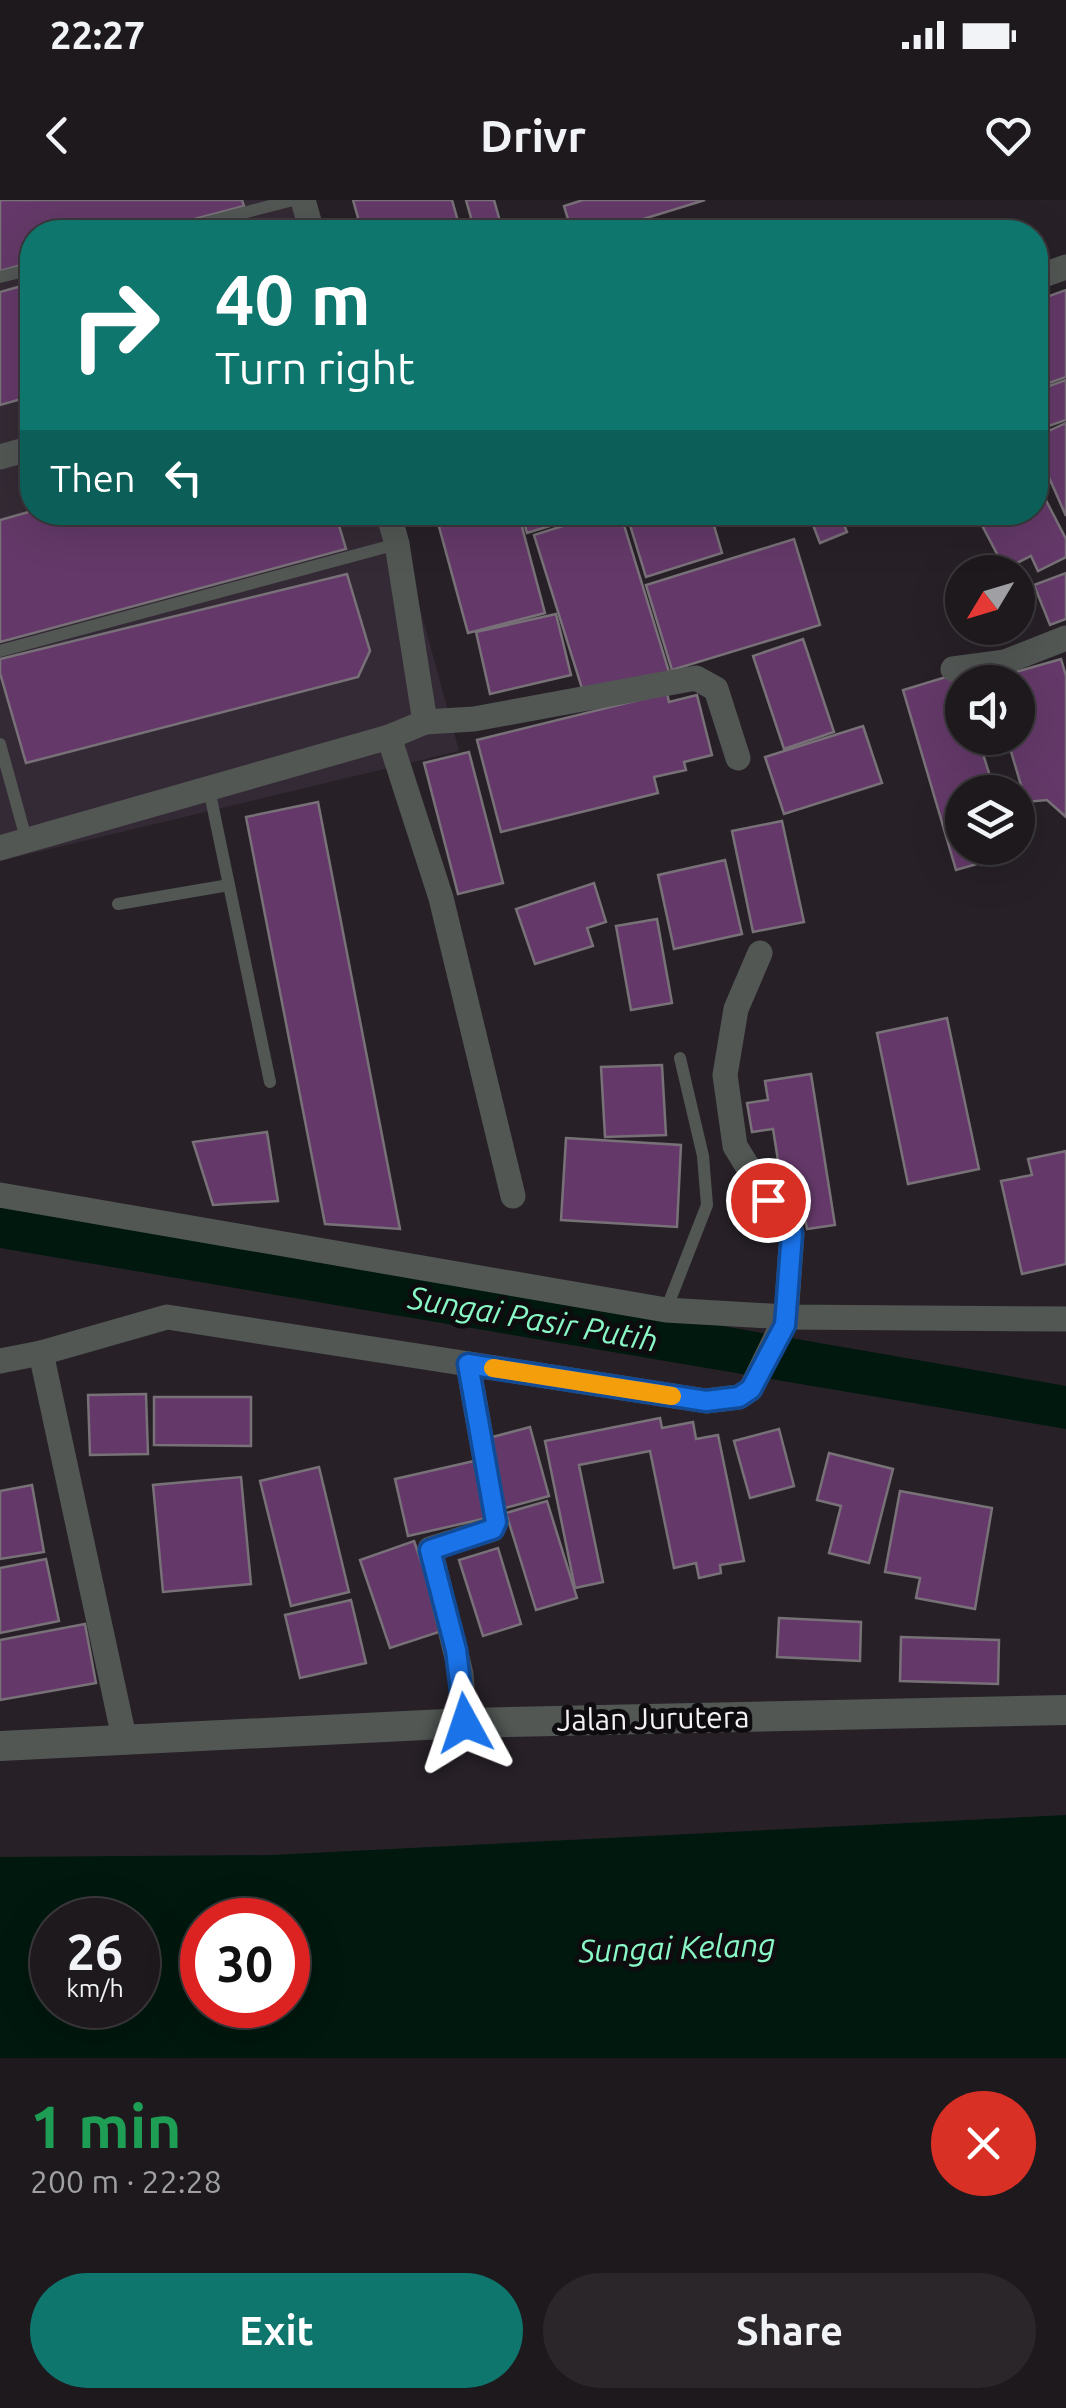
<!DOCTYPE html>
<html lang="en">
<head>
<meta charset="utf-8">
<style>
	body { margin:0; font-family:Ubuntu,sans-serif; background:#2a262a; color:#f1f3f6; height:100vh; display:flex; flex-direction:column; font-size:38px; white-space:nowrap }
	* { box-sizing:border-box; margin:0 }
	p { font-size:32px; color:#a0a0a4 }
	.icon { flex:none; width:55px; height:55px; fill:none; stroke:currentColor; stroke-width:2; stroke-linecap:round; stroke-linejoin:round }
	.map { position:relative; height:1858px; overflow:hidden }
	.details { display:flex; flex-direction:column; background:#1d191d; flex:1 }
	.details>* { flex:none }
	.guide { position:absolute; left:20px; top:20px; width:1028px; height:305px; border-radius:40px; box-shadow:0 10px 40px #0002,0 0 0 2px #3b383b; background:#0f766e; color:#fff; overflow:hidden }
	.needle { width:65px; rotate:232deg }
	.tools { position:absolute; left:945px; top:355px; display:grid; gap:20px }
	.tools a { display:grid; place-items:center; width:90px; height:90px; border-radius:50%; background:#1d191d; box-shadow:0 10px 40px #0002,0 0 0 2px #3b383b; font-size:50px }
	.speed { position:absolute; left:30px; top:1698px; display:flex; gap:20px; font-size:50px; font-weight:700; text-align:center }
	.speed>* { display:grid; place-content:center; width:130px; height:130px; border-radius:50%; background:#1d191d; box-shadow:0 10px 40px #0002,0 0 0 2px #3b383b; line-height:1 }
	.speed small { font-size:25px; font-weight:400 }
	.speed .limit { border:15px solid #d22; background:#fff; color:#111 }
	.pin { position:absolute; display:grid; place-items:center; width:85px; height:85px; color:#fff; margin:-42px; border:5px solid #fff; border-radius:50%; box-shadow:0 2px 10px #0007 }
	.me { position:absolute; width:110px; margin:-55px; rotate:355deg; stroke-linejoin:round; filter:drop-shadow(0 0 8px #0008) }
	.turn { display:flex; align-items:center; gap:35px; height:210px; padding:0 30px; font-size:45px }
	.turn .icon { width:130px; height:130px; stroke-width:2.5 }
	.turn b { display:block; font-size:70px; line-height:85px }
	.then { display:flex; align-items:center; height:95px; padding:0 30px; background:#0003; gap:20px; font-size:38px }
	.round { display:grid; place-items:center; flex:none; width:105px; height:105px; border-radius:52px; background:#2a262a }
	.overview { display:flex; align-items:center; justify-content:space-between; height:170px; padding:0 30px }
	h1 { font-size:60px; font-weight:600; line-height:75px; color:#1e9e55 }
	.action { display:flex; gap:20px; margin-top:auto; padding:20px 30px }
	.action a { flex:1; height:115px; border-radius:60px; background:#0f766e; color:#fff; font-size:40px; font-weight:600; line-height:115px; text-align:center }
	.action a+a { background:#2a262a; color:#f1f3f6 }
	.status { display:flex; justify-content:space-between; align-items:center; height:70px; padding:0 50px; background:#1d191d; direction:ltr }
	.status svg { height:28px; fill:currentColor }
	header { display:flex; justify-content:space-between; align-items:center; height:130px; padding:0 30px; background:#1d191d; font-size:45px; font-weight:600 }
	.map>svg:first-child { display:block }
	.built { fill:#342a35 }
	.water { fill:#01180e; fill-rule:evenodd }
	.building { fill:#643969; stroke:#787178; stroke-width:2.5 }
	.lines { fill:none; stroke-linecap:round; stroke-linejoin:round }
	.service { stroke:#525754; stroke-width:12 }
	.minor { stroke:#525754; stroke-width:25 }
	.tertiary { stroke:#525754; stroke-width:30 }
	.route-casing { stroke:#114b97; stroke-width:25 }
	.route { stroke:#1a73e8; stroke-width:18 }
	.slow { stroke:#f59e0b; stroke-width:18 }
	.labels { text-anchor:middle; stroke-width:10; stroke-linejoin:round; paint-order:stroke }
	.street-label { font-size:30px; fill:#f4f0f4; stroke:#0e0c0e }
	.water-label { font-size:32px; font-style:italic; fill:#89f7c6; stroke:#0e0c0e }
</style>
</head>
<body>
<div class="status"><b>22:27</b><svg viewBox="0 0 49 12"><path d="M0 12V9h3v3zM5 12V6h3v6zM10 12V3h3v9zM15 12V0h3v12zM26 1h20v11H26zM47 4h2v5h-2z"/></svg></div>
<header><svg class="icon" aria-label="back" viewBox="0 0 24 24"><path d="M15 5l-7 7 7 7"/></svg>Drivr<svg class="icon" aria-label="heart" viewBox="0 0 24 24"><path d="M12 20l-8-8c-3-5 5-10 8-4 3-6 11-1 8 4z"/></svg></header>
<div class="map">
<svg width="1066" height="1858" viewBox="0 0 1066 1858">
	<rect width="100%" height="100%" fill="#272127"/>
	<polygon class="built" points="0,0 309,0 318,32 32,32 32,312 394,313 459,551 0,661"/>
	<g class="water">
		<polygon points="0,1000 1066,1186 1066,1229 0,1048"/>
		<path d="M1066 1615V1858H0V1657L271 1655ZM52 1720H138V1805H52ZM202 1720H288V1805H202Z"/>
	</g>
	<g class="building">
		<polygon points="0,0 242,0 244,6 145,32 32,32 32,62 0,71"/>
		<polygon points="353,0 452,0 461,32 362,32"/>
		<polygon points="466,0 494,0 503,32 475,32"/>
		<polygon points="583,0 705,0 601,32 572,32 564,6"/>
		<polygon points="258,20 262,32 213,32"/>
		<polygon points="32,83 32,196 0,205 0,92"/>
		<polygon points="1066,90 1066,177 1038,187 1035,101"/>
		<polygon points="1066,180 1066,220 1046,227 1035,191"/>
		<polygon points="1066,223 1066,316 1035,246 1035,237"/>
		<polygon points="1035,279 1066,339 1066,357 1038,371 1031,356 1005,369 975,312 1035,312"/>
		<polygon points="32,311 335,312 346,349 0,442 0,320"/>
		<polygon points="435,312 518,312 545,413 468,433"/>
		<polygon points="521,312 596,312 527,333"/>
		<polygon points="607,312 620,312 669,472 585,498 534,335"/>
		<polygon points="626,312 710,312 722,353 646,377"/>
		<polygon points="808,312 839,312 847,332 820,343"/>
		<polygon points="794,339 820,425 672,470 646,385"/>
		<polygon points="1066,373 1066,419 1050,425 1034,385"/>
		<polygon points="347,374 370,451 358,477 26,563 0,473 0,459"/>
		<polygon points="556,414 571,475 490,494 476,432"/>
		<polygon points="803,439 834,532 784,549 753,456"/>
		<polygon points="1061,459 1066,476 1066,617 1047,600 1026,602 1007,538 1018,538 1018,482 992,482 991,479"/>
		<polygon points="959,473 962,484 962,538 978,538 995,592 962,592 962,648 1011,648 1012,654 956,670 903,490"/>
		<polygon points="667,493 669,502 697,495 712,555 684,562 686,570 654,577 658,593 501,632 477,540"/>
		<polygon points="863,526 882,583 784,614 765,557"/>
		<polygon points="469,552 503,683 458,694 424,563"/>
		<polygon points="318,602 400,1029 325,1024 246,617"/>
		<polygon points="782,621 804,722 753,732 732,631"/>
		<polygon points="725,660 742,734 674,749 658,675"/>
		<polygon points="594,683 606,722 587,728 593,746 535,764 516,709"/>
		<polygon points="657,719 672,803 631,810 616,726"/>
		<polygon points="947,818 979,969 908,984 877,833"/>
		<polygon points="662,865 666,935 605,937 601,867"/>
		<polygon points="811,874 835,1025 807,1029 800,989 783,992 773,929 752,932 747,903 768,900 765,881"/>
		<polygon points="267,932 278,1001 213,1005 193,942"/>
		<polygon points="566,938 681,945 677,1027 561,1020"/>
		<polygon points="1066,951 1066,1064 1022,1074 1001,981 1032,975 1028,959"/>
		<polygon points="146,1194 148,1254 90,1255 88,1195"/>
		<polygon points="154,1197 251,1197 251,1246 154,1245"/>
		<polygon points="660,1218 662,1228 693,1222 696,1239 718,1235 744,1361 720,1365 721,1373 699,1378 696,1363 674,1368 650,1251 579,1265 603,1382 575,1388 545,1241"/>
		<polygon points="530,1227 549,1296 505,1308 485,1239"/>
		<polygon points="779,1229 794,1286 750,1298 734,1241"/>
		<polygon points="829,1253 893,1269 869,1363 829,1353 841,1306 817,1300"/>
		<polygon points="474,1261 487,1318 408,1336 395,1279"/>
		<polygon points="319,1267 349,1392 291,1406 260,1281"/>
		<polygon points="241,1277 251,1384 163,1392 153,1285"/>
		<polygon points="32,1285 44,1352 0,1359 0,1291"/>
		<polygon points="900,1291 992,1308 975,1409 916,1398 920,1378 885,1372"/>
		<polygon points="547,1301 577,1398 536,1410 506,1313"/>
		<polygon points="414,1341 445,1430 390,1448 360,1360"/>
		<polygon points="498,1348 521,1424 483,1436 459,1360"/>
		<polygon points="46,1359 59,1421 0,1433 0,1368"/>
		<polygon points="351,1400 366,1463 300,1478 285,1415"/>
		<polygon points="779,1418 861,1422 860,1461 777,1457"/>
		<polygon points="85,1424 96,1483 0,1500 0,1440"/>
		<polygon points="901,1437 999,1440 998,1484 900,1481"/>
	</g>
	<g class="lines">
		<g class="service">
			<polyline points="170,32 293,0"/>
			<polyline points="0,77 32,69"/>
			<polyline points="0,451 397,344"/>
			<polyline points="0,544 27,642"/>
			<polyline points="209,589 270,882"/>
			<polyline points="118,704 229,685"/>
			<polyline points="666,1110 707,1005 703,956 680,858"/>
		</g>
		<g class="minor">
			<polyline points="303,0 312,32"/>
			<polyline points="1035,78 1066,67"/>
			<polyline points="0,257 32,248"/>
			<polyline points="953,469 1005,462 1066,438"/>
			<polyline points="425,522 474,519 696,478 716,489 738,558"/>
			<polyline points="389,537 441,698 513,996"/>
			<polyline points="0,648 389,537 425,522 397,344 388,312"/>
			<polyline points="0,995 666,1110 786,1117 1066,1119"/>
			<polyline points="41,1153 125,1542"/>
			<polyline points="0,1161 41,1153 167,1117 706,1201 739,1197 751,1189 786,1117 792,1033 784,1016 768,1000 735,946 725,875 736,809 760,753"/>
			<polyline points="465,1523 461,1474 430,1349 493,1329 496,1322 468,1164"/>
		</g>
		<polyline class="tertiary" points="0,1546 465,1523 1066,1510"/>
	</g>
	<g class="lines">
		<defs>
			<polyline id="route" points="465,1523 456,1450 430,1350 493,1329 496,1322 468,1164 706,1201 739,1197 751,1189 785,1125 792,1033 784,1016 768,1000"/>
		</defs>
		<use href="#route" class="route-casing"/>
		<use href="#route" class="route"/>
		<polyline class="slow" points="493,1168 672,1196"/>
	</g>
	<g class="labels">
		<g class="street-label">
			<text transform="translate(653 1519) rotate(-1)" y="10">Jalan Jurutera</text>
		</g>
		<g class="water-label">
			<text transform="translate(533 1119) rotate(10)" y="11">Sungai Pasir Putih</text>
			<text transform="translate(677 1748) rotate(-2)" y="11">Sungai Kelang</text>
		</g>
	</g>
</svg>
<div class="tools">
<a><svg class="needle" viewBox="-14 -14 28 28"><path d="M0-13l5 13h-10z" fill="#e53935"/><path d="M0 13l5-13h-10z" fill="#a0a0a4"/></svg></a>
<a><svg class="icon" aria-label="sound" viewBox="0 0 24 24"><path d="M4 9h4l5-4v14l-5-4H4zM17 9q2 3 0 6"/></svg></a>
<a><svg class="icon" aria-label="layers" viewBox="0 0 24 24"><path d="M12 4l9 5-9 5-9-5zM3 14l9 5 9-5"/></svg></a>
</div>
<div class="speed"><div>26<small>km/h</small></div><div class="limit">30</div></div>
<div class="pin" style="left:768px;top:1000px;background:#d93025"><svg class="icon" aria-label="arrive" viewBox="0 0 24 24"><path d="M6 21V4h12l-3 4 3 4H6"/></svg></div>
<svg class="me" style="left:465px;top:1523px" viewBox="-20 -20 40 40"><path d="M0-17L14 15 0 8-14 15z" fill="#1a73e8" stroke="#fff" stroke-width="4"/></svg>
<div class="guide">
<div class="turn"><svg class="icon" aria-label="right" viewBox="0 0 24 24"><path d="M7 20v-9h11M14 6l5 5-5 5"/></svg><div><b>40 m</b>Turn right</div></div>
<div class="then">Then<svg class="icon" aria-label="left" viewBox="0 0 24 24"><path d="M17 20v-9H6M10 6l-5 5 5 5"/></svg></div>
</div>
</div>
<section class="details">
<div class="overview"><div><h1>1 min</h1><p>200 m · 22:28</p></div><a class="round" style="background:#d93025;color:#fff"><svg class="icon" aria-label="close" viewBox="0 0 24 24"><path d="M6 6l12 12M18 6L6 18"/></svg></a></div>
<div class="action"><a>Exit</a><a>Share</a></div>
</section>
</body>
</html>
